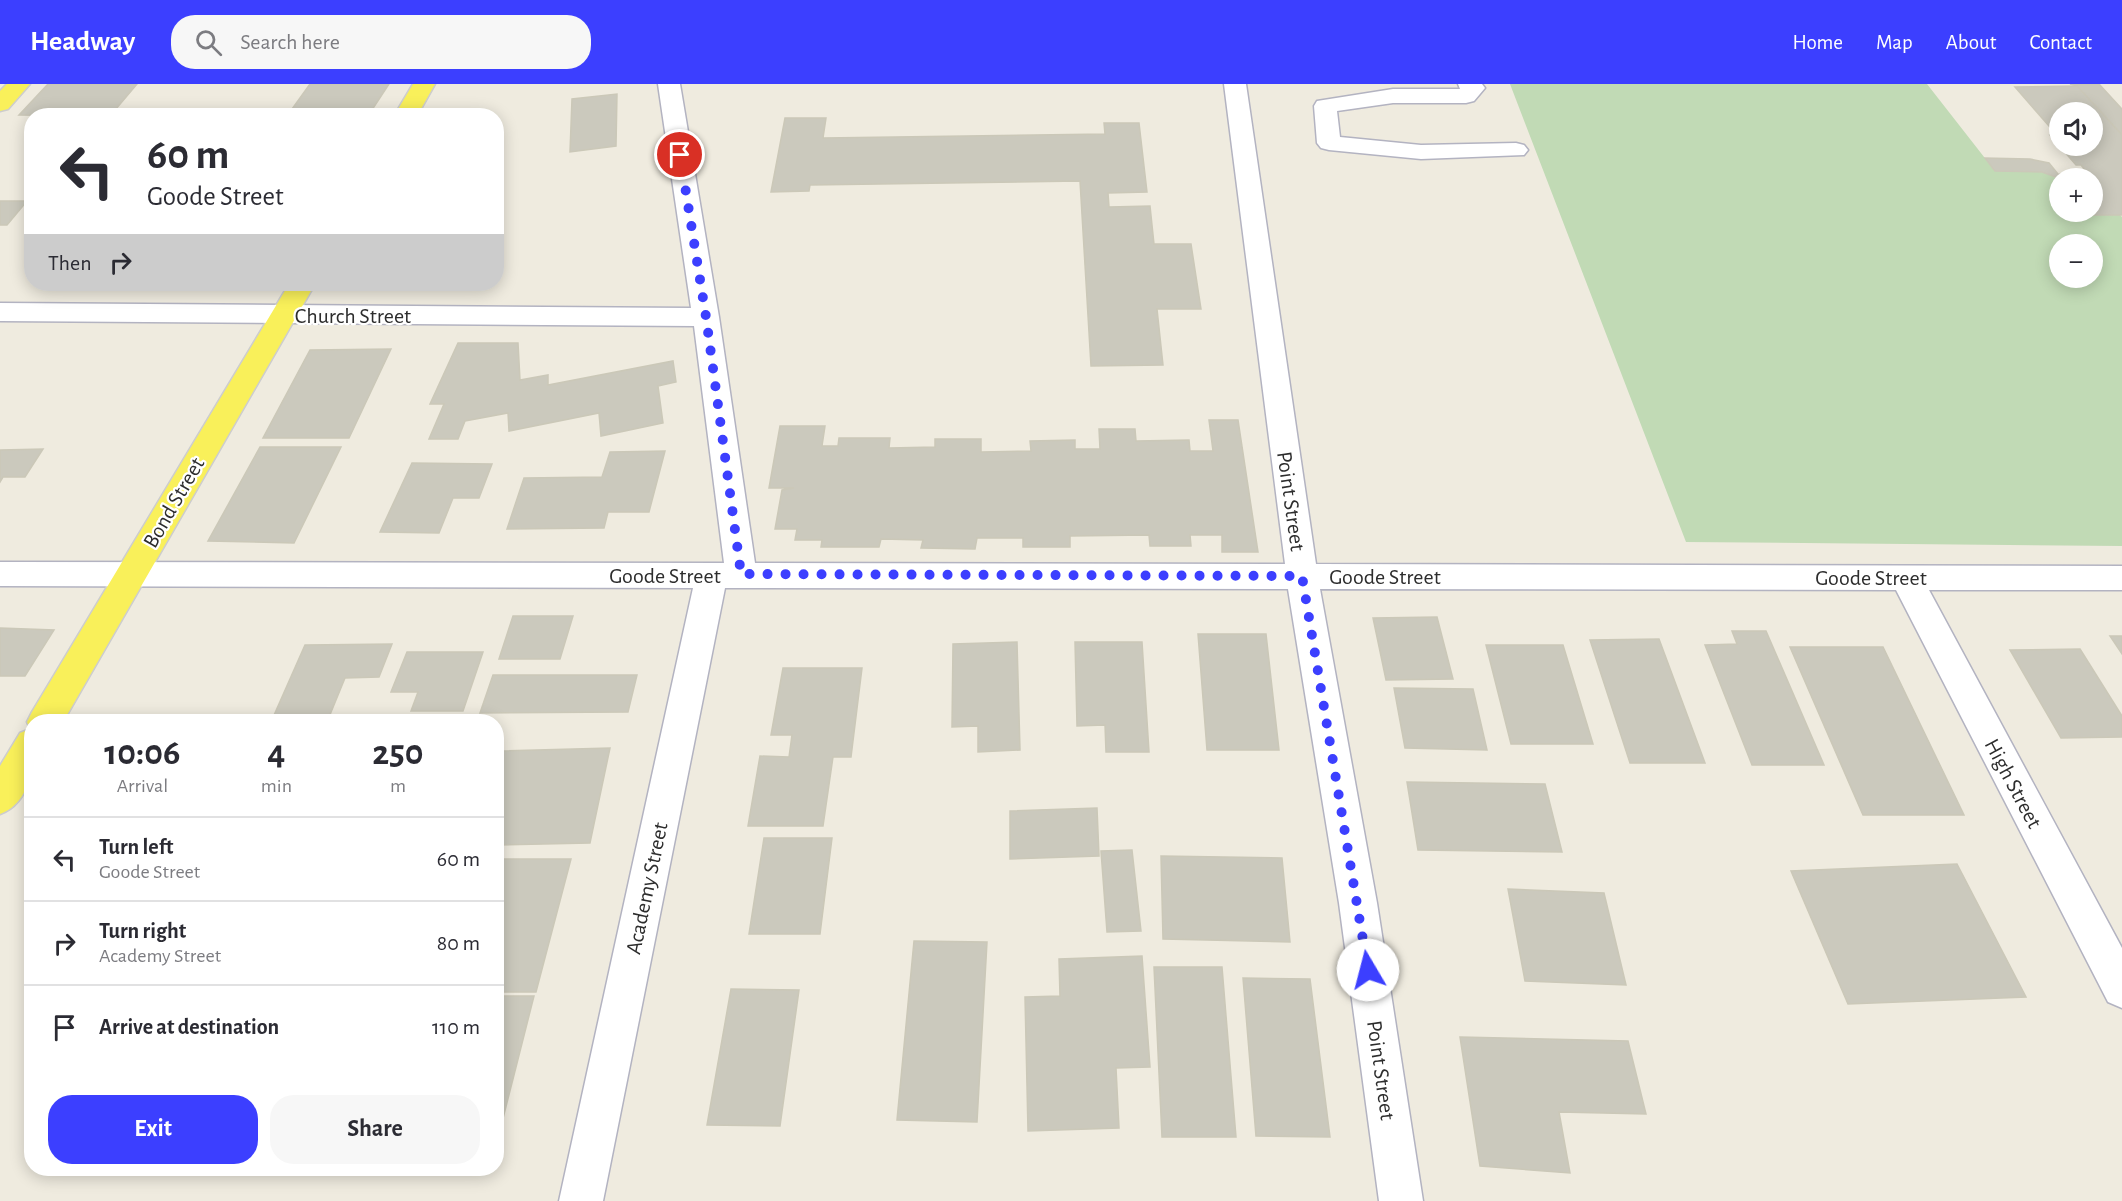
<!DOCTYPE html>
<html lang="en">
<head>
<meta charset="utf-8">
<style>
	body { margin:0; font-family:"Alegreya Sans",sans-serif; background:#f7f7f7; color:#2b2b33; height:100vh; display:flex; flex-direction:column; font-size:22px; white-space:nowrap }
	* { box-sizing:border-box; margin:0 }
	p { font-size:20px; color:#7c7c81 }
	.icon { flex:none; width:33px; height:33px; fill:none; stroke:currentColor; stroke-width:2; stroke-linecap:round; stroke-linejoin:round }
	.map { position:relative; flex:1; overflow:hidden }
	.drawer { position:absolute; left:24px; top:630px; width:480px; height:462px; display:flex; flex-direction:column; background:#fff; border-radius:24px; box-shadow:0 3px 15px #0003 }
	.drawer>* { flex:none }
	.banner { position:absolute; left:24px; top:24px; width:480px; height:183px; border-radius:24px; box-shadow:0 3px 15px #0003; background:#fff; color:#2b2b33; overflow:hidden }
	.tools { position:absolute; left:2049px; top:18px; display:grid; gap:12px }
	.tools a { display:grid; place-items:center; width:54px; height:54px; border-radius:50%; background:#fff; box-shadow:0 3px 15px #0003; font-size:30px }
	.pin { position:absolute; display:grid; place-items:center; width:51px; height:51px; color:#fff; margin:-26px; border:3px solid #fff; border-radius:50%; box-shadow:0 2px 6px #0007 }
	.me { position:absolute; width:66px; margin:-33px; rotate:352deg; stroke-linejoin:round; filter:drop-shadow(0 0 4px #0008) }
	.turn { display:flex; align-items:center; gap:21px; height:126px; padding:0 24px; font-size:27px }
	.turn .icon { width:78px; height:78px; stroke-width:2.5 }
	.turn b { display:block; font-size:42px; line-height:51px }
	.then { display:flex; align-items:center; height:57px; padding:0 24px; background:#0003; gap:12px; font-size:22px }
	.eta { display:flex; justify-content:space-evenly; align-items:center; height:102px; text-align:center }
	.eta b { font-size:36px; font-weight:700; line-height:42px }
	.action { display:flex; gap:12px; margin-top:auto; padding:12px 24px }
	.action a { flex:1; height:69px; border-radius:24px; background:#3c3fff; color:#fff; font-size:24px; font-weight:700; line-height:69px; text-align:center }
	.action a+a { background:#f7f7f7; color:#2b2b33 }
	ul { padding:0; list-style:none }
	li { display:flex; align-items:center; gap:18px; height:84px; padding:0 24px; border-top:2px solid #e1e1e2 }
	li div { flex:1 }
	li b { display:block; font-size:22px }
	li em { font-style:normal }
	header { display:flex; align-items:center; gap:36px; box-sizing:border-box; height:84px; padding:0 30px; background:#3c3fff; color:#fff }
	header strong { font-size:28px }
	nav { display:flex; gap:33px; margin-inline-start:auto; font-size:21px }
	.search { width:420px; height:54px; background:#f7f7f7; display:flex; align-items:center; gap:15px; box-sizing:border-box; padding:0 21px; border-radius:24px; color:#7c7c81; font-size:22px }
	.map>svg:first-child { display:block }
	.cemetery { fill:#c1dab5; fill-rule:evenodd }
	.building { fill:#cbc9bd; stroke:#cbc8b8; stroke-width:1.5; fill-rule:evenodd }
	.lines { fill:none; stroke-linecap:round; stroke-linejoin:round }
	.minor-casing { stroke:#b3b3c1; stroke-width:3 }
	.major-casing { stroke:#cdcdcd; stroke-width:3 }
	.minor { fill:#fff; fill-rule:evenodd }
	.major { fill:#f9f05a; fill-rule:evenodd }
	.route { stroke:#3c3fff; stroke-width:10; stroke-dasharray:0 18 }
	.labels { text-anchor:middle; stroke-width:4.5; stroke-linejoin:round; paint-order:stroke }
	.street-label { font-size:22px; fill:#2d2d2d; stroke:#fff }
</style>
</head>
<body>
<header>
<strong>Headway</strong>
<div class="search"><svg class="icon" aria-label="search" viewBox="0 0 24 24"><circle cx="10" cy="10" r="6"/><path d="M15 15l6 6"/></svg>Search here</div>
<nav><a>Home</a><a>Map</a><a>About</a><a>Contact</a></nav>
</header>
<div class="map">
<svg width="2122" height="1117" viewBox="0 0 2122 1117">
	<rect width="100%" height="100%" fill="#efebdf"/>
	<path class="cemetery" d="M1510 0H1927L1995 87C2013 87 2046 82 2059 97L2060 128H2085L2088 131H2120L2122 133V462L1686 458ZM2060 160H2092V194H2060Z"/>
	<g class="building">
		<polygon points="48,0 137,0 110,32 19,31"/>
		<polygon points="310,0 389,0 368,32 287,32"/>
		<polygon points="2070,0 2099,0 2122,25 2122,51 2077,2"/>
		<path d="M2077 2 2122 51V131H2088L2085 128H2092V94H2060V97L2056 93 2042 88 1995 87 1985 74 2030 75 2049 79 2058 90 2089 91 2081 81H2076L2050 51 2056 50 2015 3ZM2060 28H2092V62H2060Z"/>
		<polygon points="617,10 616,62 570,68 572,15"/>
		<polygon points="785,34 826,34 823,54 1105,50 1104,39 1139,39 1147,108 1108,109 1109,123 1150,122 1154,160 1191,160 1201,225 1157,225 1163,281 1091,282 1080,97 810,101 809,107 771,108"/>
		<polygon points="0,117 27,117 7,141 0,141"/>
		<polygon points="458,259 518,259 520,296 548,291 548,301 673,277 676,298 658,302 663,339 601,352 599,329 509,347 508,329 465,337 458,355 429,355 444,320 430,320"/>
		<polygon points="391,265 349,354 263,354 310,266"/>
		<polygon points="1209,336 1238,336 1258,468 1222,468 1222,451 1190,451 1191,462 1150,462 1149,451 1070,452 1070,463 1023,463 1023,454 977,454 975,465 921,464 923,456 881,455 879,463 821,463 822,456 795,456 797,445 775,445 782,406 794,404 769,404 780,342 825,342 822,362 838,362 839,354 890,354 889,364 935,363 935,355 981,355 981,368 1031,367 1030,357 1075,356 1075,365 1100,365 1099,345 1135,345 1136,357 1189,356 1190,367 1213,367"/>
		<polygon points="260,363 341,363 294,459 208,457"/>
		<polygon points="43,365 25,393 3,393 0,398 0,366"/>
		<polygon points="665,367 649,428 608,428 604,444 507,445 524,394 602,393 610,368"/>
		<polygon points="412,379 492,380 479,414 453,414 439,449 380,448"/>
		<polygon points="513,532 573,532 560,575 499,575"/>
		<polygon points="1437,533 1453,595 1386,596 1373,534"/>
		<polygon points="0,544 54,546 25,592 0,592"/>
		<polygon points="1732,547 1766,547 1824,681 1752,681 1705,561 1737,560"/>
		<polygon points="1198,550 1266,550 1279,666 1207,666"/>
		<polygon points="2110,552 2122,552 2122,570"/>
		<polygon points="1659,555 1705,679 1630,679 1590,556"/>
		<polygon points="1017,558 1020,666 978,668 978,642 952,643 953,560"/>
		<polygon points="1075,558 1142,558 1149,668 1106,668 1105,641 1077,642"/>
		<polygon points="392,560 379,593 345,594 327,638 271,638 305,561"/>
		<polygon points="1486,561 1563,561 1593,660 1511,660"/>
		<polygon points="1790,563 1883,563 1964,731 1863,731"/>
		<polygon points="2080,565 2122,632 2122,653 2061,654 2010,566"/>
		<polygon points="407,568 483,568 463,627 411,627 418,608 391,608"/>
		<polygon points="783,584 862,584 851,673 833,673 823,742 748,742 760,672 789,673 792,651 771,651"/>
		<polygon points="493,591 637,591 628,628 480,629"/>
		<polygon points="1394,604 1473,605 1487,666 1405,664"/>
		<polygon points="610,664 590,759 496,761 496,667"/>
		<polygon points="1407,698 1545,700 1562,768 1418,766"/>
		<polygon points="1097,724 1099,772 1010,775 1010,727"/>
		<polygon points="764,754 832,754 820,850 749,850"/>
		<polygon points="1132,766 1141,847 1107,848 1101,767"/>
		<polygon points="1161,772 1282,774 1290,858 1163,855"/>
		<polygon points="500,775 571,775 536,908 496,908 496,787"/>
		<polygon points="1957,780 2026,913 1848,920 1791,787"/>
		<polygon points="1508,805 1604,809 1626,901 1525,897"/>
		<polygon points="914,857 987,858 977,1038 897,1036"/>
		<polygon points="1142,872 1150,983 1116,984 1119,1044 1028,1047 1025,913 1060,912 1059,875"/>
		<polygon points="1154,883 1222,883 1236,1053 1162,1053"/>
		<polygon points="1243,894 1310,895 1330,1053 1256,1052"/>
		<polygon points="731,905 799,906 780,1042 707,1041"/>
		<polygon points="496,912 534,912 496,1062"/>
		<polygon points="1460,953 1628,957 1646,1030 1559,1028 1570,1089 1480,1082"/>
	</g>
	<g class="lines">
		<defs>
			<g id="minor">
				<polygon points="658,0 680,0 719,233 755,479 1285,480 1224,0 1246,0 1316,480 2122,482 2122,506 1929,506 2122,864 2122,924 2108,918 1896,506 1320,505 1377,819 1423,1117 1379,1117 1339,819 1288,505 725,504 603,1117 559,1117 693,504 0,502 0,478 724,479 694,242 0,237 0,219 691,224"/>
				<polygon points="1458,0 1482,0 1485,4 1474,17 1466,19 1393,19 1337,27 1340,53 1421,61 1516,59 1524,61 1528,66 1524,71 1421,75 1329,66 1321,64 1317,59 1314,22 1317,17 1393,5 1460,5"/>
			</g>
			<g id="major">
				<polygon points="7,0 30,0 8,25 0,27 0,7"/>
				<polygon points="413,0 435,0 417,32 394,32"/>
				<path d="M289 200H315L63 638H32C32 670 37 716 0 730V682L20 649 30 645 27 638 32 628Z"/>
			</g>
		</defs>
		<use href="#minor" class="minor-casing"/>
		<use href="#major" class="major-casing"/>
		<use href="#minor" class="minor"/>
		<use href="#major" class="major"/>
	</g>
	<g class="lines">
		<polyline class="route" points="680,71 706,233 741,490 1302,492 1368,886"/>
	</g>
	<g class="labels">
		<g class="street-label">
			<text x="353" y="239">Church Street</text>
			<text transform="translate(1292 417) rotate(82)" y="8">Point Street</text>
			<text transform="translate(173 418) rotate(-60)" y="8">Bond Street</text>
			<text x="665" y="499">Goode Street</text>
			<text x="1385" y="500">Goode Street</text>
			<text x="1871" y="501">Goode Street</text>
			<text transform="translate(2014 699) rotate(62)" y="8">High Street</text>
			<text transform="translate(646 804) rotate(-78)" y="8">Academy Street</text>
			<text transform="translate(1382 986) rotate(82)" y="8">Point Street</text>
		</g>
	</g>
</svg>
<div class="tools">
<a><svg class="icon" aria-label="sound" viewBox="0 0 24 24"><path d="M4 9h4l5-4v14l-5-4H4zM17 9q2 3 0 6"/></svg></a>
<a>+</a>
<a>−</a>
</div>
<div class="pin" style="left:680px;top:71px;background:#d93025"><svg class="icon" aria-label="arrive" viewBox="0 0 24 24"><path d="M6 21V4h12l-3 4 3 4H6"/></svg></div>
<svg class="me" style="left:1368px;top:886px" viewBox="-20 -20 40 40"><circle r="19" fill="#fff"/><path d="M0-13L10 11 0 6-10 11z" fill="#3c3fff"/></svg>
<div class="banner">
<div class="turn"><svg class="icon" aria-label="left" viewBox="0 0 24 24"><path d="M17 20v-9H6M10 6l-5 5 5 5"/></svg><div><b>60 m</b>Goode Street</div></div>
<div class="then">Then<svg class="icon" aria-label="right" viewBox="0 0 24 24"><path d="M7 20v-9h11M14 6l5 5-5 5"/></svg></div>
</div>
<section class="drawer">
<div class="eta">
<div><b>10:06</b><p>Arrival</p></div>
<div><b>4</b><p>min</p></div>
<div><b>250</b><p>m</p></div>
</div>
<ul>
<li><svg class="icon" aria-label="left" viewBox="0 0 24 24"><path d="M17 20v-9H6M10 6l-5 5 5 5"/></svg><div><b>Turn left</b><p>Goode Street</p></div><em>60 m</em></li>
<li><svg class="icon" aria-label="right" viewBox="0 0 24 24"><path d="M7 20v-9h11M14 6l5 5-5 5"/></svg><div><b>Turn right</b><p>Academy Street</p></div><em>80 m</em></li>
<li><svg class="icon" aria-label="arrive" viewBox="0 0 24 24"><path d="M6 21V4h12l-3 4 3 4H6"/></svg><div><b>Arrive at destination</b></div><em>110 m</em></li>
</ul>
<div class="action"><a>Exit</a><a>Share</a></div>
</section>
</div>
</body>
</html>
